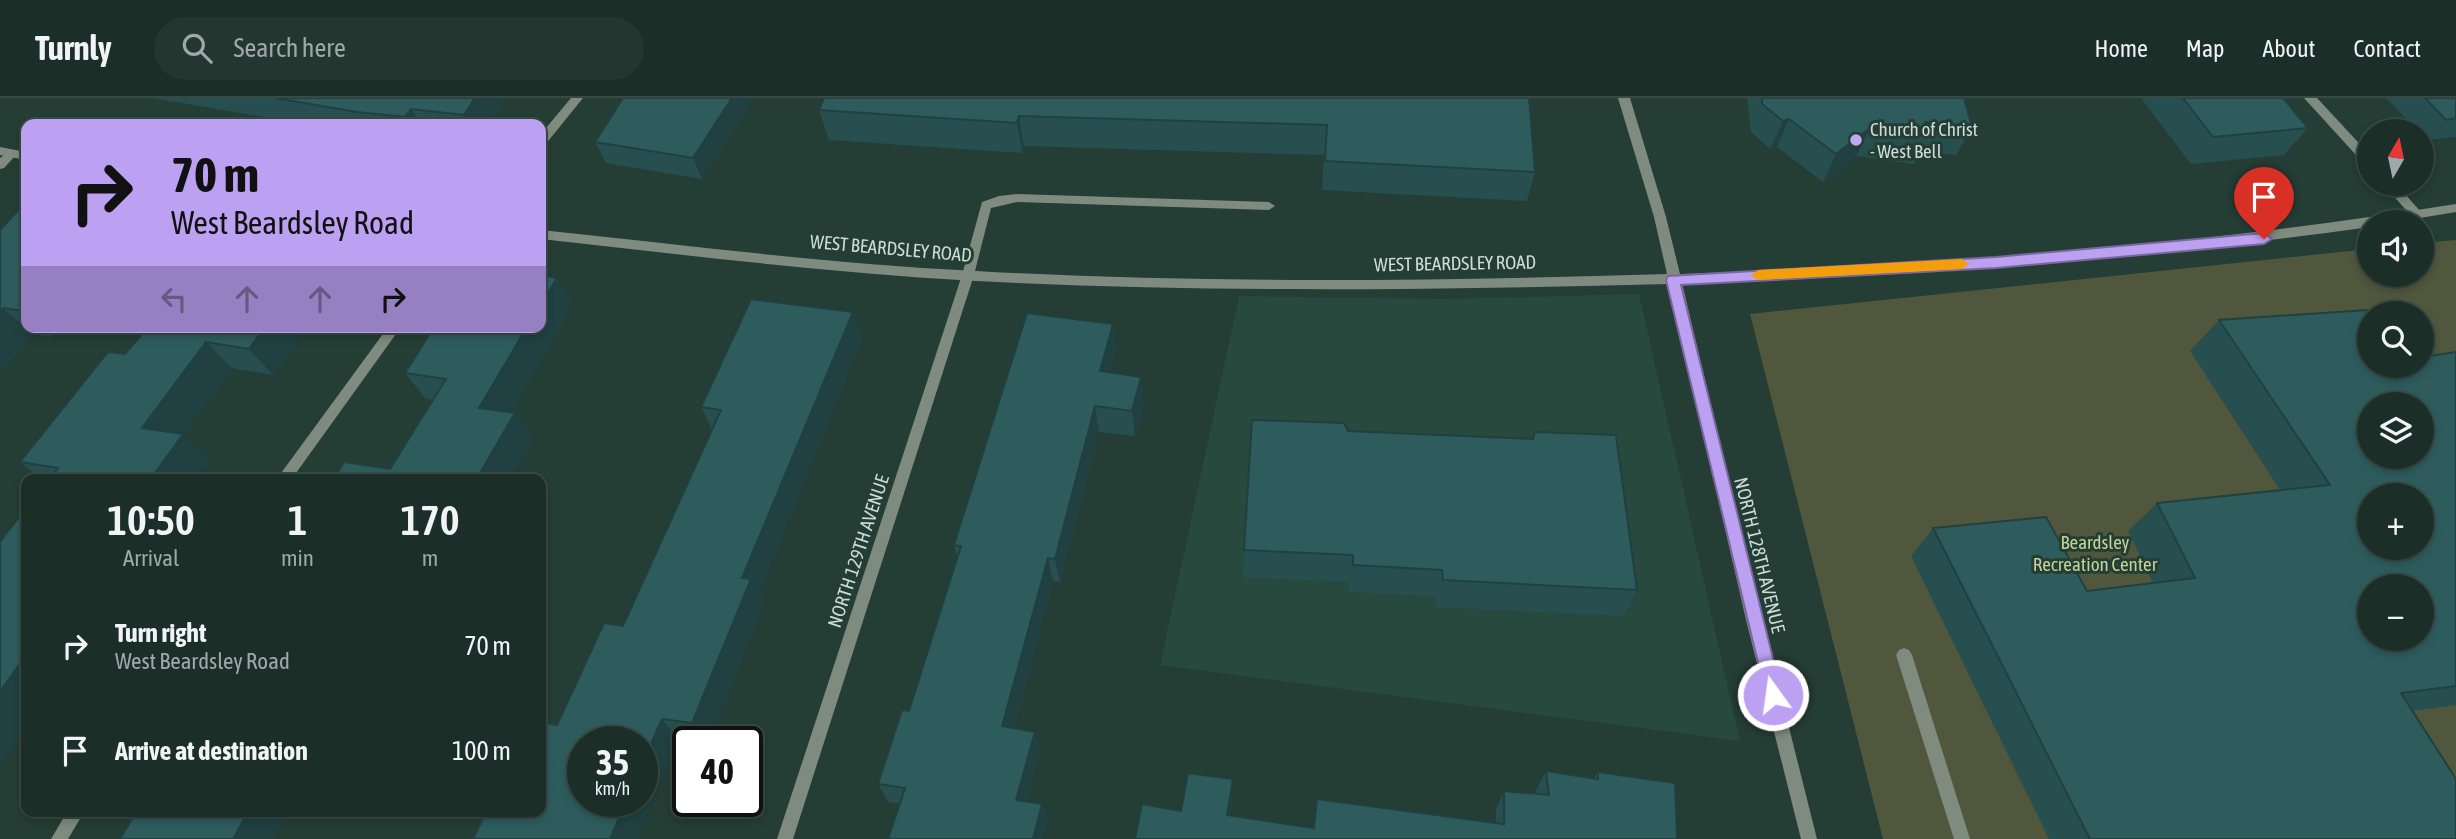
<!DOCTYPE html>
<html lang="en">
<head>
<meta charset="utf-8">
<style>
	body { margin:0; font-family:"Asap Condensed",sans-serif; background:#243630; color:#f1f3f6; height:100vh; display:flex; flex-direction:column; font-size:26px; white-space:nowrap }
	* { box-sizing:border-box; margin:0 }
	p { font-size:23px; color:#a0a8a8 }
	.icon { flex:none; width:38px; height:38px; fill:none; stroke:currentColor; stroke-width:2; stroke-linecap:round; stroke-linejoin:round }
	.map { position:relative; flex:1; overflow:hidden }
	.drawer { position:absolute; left:21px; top:376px; width:525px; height:343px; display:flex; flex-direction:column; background:#1b2e28; border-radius:14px; box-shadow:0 4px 10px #0003,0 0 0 2px #394a45 }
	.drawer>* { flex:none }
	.hud { position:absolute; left:21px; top:21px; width:525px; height:214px; border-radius:14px; box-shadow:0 4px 10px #0003,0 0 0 2px #394a45; background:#bca0f2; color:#111; overflow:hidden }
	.needle { width:46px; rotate:9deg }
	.buttons { position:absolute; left:2357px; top:21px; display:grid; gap:14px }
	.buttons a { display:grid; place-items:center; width:77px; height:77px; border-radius:50%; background:#1b2e28; box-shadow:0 4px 10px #0003,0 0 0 2px #394a45; font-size:35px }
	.speed { position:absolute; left:567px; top:628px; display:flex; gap:14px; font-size:35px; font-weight:700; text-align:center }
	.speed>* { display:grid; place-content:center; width:91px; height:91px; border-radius:50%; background:#1b2e28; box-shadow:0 4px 10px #0003,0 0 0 2px #394a45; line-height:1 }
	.speed small { font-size:18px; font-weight:400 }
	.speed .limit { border:4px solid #111; border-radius:10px; background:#fff; color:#111 }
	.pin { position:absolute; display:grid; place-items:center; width:60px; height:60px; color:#fff; margin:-72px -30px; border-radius:50% 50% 50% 0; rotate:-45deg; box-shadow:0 0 7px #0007 }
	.pin .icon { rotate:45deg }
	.me { position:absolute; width:77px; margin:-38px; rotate:346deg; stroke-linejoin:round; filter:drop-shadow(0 0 5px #0008) }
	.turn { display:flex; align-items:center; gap:24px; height:147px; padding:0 35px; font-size:32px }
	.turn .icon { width:91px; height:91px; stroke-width:2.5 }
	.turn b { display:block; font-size:49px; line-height:60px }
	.lanes { display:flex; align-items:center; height:66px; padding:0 35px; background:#0003; justify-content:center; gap:35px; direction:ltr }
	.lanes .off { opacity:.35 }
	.eta { display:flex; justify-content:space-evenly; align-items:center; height:119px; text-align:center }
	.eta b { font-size:42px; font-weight:600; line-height:49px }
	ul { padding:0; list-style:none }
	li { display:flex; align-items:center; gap:21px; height:105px; padding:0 35px }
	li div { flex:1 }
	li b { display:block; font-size:26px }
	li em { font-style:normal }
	header { display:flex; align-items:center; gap:42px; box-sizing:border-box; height:98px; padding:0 35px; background:#1b2e28; border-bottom:2px solid #394a45 }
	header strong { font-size:33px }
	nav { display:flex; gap:38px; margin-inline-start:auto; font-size:24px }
	.search { width:490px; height:63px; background:#243630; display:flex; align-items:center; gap:18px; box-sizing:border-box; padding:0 24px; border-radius:38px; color:#a0a8a8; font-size:26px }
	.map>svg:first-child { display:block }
	.built { fill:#27493e }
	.green { fill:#50573d; fill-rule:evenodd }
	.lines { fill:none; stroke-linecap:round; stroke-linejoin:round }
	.service { fill:#7f8b7f; fill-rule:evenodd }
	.minor { fill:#7f8b7f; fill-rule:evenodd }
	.tertiary { fill:#7f8b7f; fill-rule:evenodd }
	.wall { fill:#284f50 }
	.shaded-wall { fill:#204041 }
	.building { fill:#2e5c5d; stroke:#204041; stroke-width:2; fill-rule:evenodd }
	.route { fill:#bca0f2; stroke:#7a689d; stroke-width:2 }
	.slow { fill:#f59e0b }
	.poi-dot { fill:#c2a8f3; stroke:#243d35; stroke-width:2.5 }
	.labels { text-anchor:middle; stroke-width:6; stroke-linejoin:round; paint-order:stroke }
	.poi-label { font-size:19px; fill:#cedcd7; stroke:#243d35; text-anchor:start }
	.street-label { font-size:19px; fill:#cedcd7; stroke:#243d35 }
	.park-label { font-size:19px; fill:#c3d397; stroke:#243d35 }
</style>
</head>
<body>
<header>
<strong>Turnly</strong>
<div class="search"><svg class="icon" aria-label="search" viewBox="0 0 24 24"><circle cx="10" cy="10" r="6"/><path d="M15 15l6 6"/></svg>Search here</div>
<nav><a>Home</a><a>Map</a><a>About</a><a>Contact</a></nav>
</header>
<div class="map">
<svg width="2456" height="741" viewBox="0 0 2456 741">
	<rect width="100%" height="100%" fill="#243d35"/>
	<polygon class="built" points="1639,196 1740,643 1160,567 1239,198 1444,201"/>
	<path class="green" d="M2456 142V741H1883L1750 216 2369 151 2370 177H2422V145ZM2370 215H2422V268H2370ZM2370 306H2422V359H2370ZM2370 397H2422V450H2370ZM2370 488H2422V541H2370Z"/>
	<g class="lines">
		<g class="service">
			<polygon points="1017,96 1269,104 1275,108 1269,112 1017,104 991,110 974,177 968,182 964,180 962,177 982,104 999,98"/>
			<polygon points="1904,550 1909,552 1912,557 1970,741 1954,741 1896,557 1899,552"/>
		</g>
		<g class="minor">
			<polygon points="571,0 583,0 545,47 541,48 541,36"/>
			<polygon points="2304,0 2317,0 2370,57 2370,69 2366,68"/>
			<polygon points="11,52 17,56 4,70 0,71 0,60"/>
			<polygon points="2383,86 2396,86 2421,114 2423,117 2421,120 2413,120"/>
			<polygon points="968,172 974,177 793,741 777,741 962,177"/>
			<polygon points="388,229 401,229 291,382 276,382"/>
			<polygon points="67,714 84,714 68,741 51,741"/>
		</g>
		<g class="tertiary">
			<path d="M1618 0H1630L1666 119 1680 176C1940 168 2199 147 2456 106V114L2396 124H2370V129C2141 161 1912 179 1682 185L1762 522 1817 741H1801L1746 522 1669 186C1439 192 1207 195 976 183 831 175 685 157 541 141V132C686 147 830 166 976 173 1206 186 1437 183 1667 176L1654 119Z"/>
			<polygon points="0,49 26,54 26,62 0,57"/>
		</g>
	</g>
	<g class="wall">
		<polygon points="152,0 506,0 488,26 305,26"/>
		<polygon points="623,0 753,0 702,81 606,65 595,44"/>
		<polygon points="1529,0 1535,74 1527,103 1322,92 1324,57 1024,48 1022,55 829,42 819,12"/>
		<polygon points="1747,0 1964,0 1972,29 1956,57 1921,53 1914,66 1856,58 1823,84 1777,49 1770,51 1751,34"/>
		<polygon points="2141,0 2283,0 2308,30 2284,57 2191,66"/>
		<polygon points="2386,0 2456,0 2456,39 2426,42 2422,38 2422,33 2418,33"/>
		<polygon points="26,104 26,229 61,229 52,239 33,236 0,276 0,132"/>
		<polygon points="573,206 511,314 534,340 390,371 433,302 426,301 405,275"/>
		<polygon points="853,214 862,240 759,495 764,503 709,644 678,640 637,741 473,741 557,627 623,528 712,331 701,309"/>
		<polygon points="2219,222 2370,268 2456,254 2456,607 2412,613 2456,741 2049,741 1911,458 1933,430 2087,493 2153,485 2128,433 2157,405 2280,392 2190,253"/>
		<polygon points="1113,226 1116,252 1110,275 1144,305 1135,338 1099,334 1060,484 1053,483 1014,630 1035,634 1040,653 1027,704 1042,706 1048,724 888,704 878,686 909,613 957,458 954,447"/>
		<polygon points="148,229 308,229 273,277 232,270 183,337 210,361 196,382 43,382 20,364 125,256"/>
		<polygon points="1348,333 1637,492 1623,518 1436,509 1435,498 1349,494 1348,484 1243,479 1244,452"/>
		<polygon points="1546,673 1594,680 1598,674 1677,741 1135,741 1233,681 1232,700 1230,717 1313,730 1317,701 1496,725 1496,711 1504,693 1537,696 1536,692"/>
	</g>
	<g class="shaded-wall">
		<polygon points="475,0 506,0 488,26 469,26 464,17"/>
		<polygon points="732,0 753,0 702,81 693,60"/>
		<polygon points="411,11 421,26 409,26 405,19"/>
		<polygon points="1019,18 1024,48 1022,55 1017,25"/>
		<polygon points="1789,21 1777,49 1770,51 1783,23"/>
		<polygon points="1870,30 1856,58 1823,84 1836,56"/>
		<polygon points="557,180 573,206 499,335 479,310 527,229 541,229 541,207"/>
		<polygon points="3,210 33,236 0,276 0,214"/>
		<polygon points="853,214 862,240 759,495 764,503 709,644 707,644 692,625 742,480"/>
		<polygon points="1113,226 1116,252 1103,299 1100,273"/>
		<polygon points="42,229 61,229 52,239"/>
		<polygon points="265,229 308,229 273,277 249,251"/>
		<polygon points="206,244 232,270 183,337 210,361 196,382 150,382 142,330"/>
		<polygon points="1141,279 1144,305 1135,338 1132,313"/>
		<polygon points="1095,308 1099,334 1060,484 1055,461"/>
		<polygon points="515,315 534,340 510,382 476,382"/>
		<polygon points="1048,460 1053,483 1009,648 1002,628"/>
		<polygon points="26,550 26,629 0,668 0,594"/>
		<polygon points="662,621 678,640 637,741 610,741 626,704 642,704 642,666"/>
		<polygon points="1035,634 1040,653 1023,720 1016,702"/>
		<polygon points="1233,681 1232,700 1227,735 1227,717"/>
		<polygon points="1042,706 1048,724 1043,741 1033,741"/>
		<polygon points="248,714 288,714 273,741 233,741"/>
	</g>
	<g class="building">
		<polygon points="275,0 475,0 464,17 411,11 405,19 357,14"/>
		<polygon points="623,0 732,0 693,60 595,44"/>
		<polygon points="824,0 1529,0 1535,74 1325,63 1327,27 1019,18 1017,25 819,12"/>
		<polygon points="1762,0 1964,0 1972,29 1925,24 1929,38 1870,30 1836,56 1789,21 1783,23 1762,6"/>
		<polygon points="2183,0 2283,0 2308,30 2213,39"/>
		<polygon points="2425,0 2456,0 2456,20 2446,22"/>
		<polygon points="26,104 26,209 23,213 3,210 0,214 0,132"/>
		<polygon points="541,177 557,180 541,207"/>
		<polygon points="751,201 853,214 742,480 751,481 692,625 662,621 642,666 642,644 583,644 583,704 626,704 610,741 473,741 486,714 541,714 541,624 557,627 604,525 623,528 721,312 701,309"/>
		<path d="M2383 211 2386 215H2370V268H2422V259L2456 254V588L2401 595 2456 681V741H2090L1933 430 2046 419 2087 493 2195 480 2157 405 2330 387 2219 222ZM2370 306H2422V359H2370ZM2370 397H2422V450H2370ZM2370 488H2422V541H2370Z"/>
		<polygon points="1027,215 1113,226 1100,273 1141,279 1132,313 1095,308 1055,461 1048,460 1002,628 1035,634 1016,702 1042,706 1033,741 888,741 905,690 878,686 902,612 909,613 961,448 954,447"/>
		<polygon points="148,229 265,229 249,251 206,244 142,330 183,336 150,382 49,382 58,370 20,364 108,254 125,256"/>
		<polygon points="434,229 527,229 479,310 515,315 476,382 333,382 344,364 390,371 446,281 405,275"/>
		<polygon points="1252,322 1344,325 1348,333 1533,341 1535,334 1616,337 1637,492 1443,482 1442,472 1353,467 1353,457 1244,452"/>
		<polygon points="26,410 26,550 21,558 25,558 0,594 0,444"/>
		<polygon points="1546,673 1598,681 1598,674 1675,685 1677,741 1135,741 1142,706 1181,713 1188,675 1233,681 1227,717 1314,730 1317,701 1504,726 1504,693 1549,697"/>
		<polygon points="136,714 248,714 233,741 120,741"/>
	</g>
	<polygon class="route" points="2264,135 2272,141 2264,146 1996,170 1681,187 1782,597 1779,602 1773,605 1767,602 1666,182 1668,178 1996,159"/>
	<polygon class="slow" points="1962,161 1969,166 1962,171 1758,182 1751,177 1758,172"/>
	<circle class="poi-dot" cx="1856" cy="42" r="7"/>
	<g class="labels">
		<g class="poi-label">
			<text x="1870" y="38">Church of Christ<tspan x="1870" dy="22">- West Bell</tspan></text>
		</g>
		<g class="street-label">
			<text transform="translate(891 150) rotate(5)" y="7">WEST BEARDSLEY ROAD</text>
			<text transform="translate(1455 165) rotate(-1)" y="7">WEST BEARDSLEY ROAD</text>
			<text transform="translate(858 453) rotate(-72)" y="7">NORTH 129TH AVENUE</text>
			<text transform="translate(1760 457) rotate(76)" y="7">NORTH 128TH AVENUE</text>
		</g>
		<g class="park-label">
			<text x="2095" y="451">Beardsley<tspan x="2095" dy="22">Recreation Center</tspan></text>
		</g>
	</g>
</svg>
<div class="buttons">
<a><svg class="needle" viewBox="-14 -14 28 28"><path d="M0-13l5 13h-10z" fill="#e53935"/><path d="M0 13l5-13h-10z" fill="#a0a8a8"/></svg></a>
<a><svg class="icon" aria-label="sound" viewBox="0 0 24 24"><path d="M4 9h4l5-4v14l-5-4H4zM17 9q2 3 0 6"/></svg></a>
<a><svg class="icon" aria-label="search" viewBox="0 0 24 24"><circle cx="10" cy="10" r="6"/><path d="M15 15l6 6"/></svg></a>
<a><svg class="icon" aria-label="layers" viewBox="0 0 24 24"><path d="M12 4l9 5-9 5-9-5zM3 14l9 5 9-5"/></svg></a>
<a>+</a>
<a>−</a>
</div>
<div class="speed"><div>35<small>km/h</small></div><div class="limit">40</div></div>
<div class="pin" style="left:2264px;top:141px;background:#d93025"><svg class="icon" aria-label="arrive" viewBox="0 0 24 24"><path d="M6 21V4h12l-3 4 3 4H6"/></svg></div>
<svg class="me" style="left:1773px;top:597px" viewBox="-20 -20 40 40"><circle r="17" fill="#bca0f2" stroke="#fff" stroke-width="3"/><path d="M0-11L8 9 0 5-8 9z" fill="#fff"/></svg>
<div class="hud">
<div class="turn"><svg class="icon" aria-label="right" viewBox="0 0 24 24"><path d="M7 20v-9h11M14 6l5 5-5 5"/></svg><div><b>70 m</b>West Beardsley Road</div></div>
<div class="lanes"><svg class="icon off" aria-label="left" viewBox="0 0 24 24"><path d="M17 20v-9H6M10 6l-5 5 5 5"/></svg><svg class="icon off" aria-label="ahead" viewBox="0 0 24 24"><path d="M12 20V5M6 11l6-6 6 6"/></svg><svg class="icon off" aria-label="ahead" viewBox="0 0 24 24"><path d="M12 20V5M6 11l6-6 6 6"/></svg><svg class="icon" aria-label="right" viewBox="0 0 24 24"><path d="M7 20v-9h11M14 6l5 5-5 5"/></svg></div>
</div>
<section class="drawer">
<div class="eta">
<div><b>10:50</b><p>Arrival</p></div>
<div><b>1</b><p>min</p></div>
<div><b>170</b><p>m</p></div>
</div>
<ul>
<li><svg class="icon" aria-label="right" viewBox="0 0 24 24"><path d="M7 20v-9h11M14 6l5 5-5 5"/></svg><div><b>Turn right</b><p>West Beardsley Road</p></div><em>70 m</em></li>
<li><svg class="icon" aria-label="arrive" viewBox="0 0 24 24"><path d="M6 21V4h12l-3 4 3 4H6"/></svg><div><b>Arrive at destination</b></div><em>100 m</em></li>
</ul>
</section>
</div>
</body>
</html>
